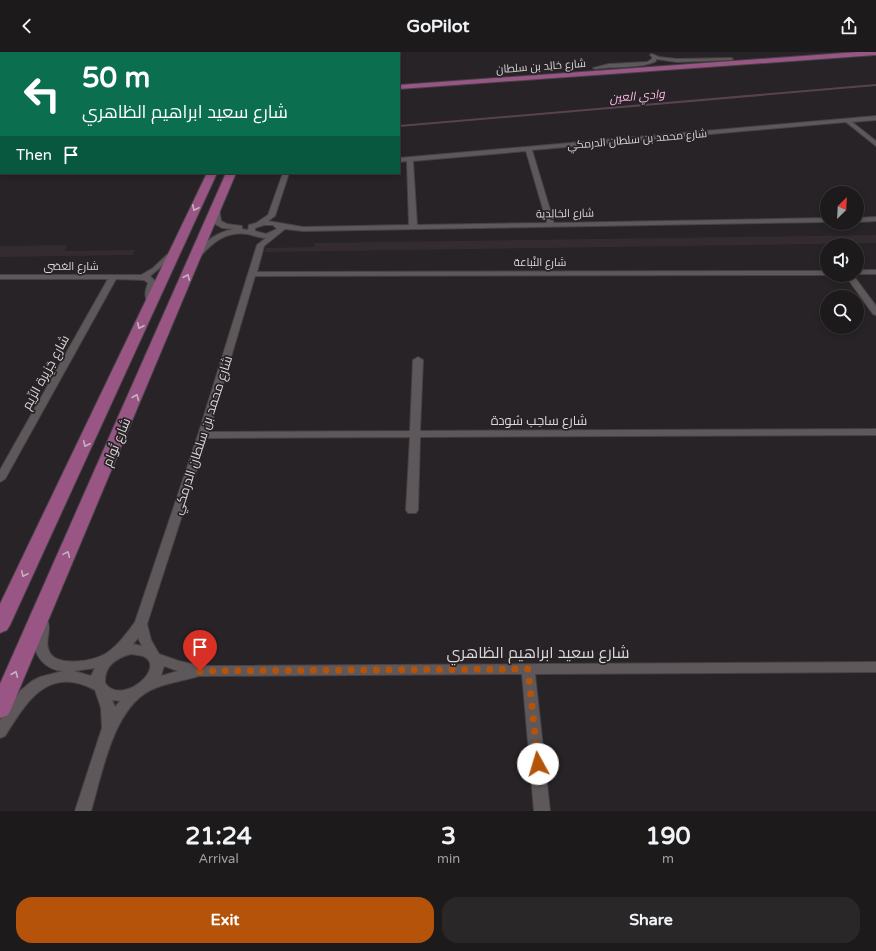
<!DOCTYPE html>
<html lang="en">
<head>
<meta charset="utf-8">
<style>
	body { margin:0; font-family:"Varela Round",Cairo,sans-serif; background:#2a2729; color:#f1f3f6; height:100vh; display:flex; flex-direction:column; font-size:15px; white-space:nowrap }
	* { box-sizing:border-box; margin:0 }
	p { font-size:13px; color:#a0a1a3 }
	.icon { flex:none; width:22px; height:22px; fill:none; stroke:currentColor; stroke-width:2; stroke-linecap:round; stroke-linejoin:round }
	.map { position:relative; height:759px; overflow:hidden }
	.sheet { display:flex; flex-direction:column; background:#1d1a1c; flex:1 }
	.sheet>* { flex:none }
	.guide { position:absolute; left:0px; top:0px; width:400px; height:122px; box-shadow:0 2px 6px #0003,0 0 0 1px #3b383b; background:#0b6e4f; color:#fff; overflow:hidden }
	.needle { width:26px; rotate:24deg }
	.buttons { position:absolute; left:820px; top:134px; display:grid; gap:8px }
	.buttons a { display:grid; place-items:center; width:44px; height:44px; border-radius:50%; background:#1d1a1c; box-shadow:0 2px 6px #0003,0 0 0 1px #3b383b; font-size:20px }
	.pin { position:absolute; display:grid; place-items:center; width:34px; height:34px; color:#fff; margin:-41px -17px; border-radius:50% 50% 50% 0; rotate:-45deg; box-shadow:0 0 4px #0007 }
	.pin .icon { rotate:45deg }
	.me { position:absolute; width:44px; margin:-22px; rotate:354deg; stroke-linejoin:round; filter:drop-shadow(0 0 3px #0008) }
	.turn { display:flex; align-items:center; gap:14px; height:84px; padding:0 16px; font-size:18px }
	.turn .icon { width:52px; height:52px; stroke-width:2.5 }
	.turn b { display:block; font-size:28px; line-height:34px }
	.then { display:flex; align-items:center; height:38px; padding:0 16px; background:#0003; gap:8px; font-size:15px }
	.eta { display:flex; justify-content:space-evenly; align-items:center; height:68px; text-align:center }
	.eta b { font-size:24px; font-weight:700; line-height:28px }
	.action { display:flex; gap:8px; margin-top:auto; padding:8px 16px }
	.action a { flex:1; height:46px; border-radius:16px; background:#b45309; color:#fff; font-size:16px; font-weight:700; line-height:46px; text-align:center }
	.action a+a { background:#2a2729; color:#f1f3f6 }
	header { display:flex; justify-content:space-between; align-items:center; height:52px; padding:0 16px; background:#1d1a1c; font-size:18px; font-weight:700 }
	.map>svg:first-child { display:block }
	.built { fill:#342b30 }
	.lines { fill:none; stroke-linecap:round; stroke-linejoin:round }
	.stream { stroke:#594152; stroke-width:2 }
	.street-casing { stroke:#454144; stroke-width:2 }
	.secondary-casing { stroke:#454144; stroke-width:2 }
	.primary-casing { stroke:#454144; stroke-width:2 }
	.street { fill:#5e585b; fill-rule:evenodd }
	.secondary { fill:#5e585b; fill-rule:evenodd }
	.primary { fill:#995584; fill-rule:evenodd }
	.oneway { stroke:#c7b1c0 }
	.route { stroke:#b45309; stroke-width:7; stroke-dasharray:0 12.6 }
	.labels { text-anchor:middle; stroke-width:3.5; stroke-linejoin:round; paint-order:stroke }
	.far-street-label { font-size:11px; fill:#dbd8d9; stroke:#272326 }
	.far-water-label { font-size:12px; font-style:italic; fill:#ffb8e6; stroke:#272326 }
	.street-label { font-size:13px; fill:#dbd8d9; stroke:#272326 }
	.near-street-label { font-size:16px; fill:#dbd8d9; stroke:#272326 }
</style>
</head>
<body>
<header><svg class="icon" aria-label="back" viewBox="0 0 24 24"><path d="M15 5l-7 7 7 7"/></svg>GoPilot<svg class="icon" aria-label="share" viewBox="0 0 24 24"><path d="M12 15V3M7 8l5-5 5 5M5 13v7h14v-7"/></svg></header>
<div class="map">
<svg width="876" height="759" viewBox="0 0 876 759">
	<rect width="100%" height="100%" fill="#272326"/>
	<g class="built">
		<polygon points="876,183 876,191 265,200 266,196 313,195 315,191"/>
		<polygon points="67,193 64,199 135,198 133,203 0,205 0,194"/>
	</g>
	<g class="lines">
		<polyline class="stream" points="399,74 876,33"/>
		<defs>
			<g id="street">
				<path d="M652 2 659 5 677 7 731 6 733 7 731 8 677 10 656 7V9C641 17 613 14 595 17L593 16 609 12 647 10 652 7V5L650 3Z"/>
				<rect x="0" y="9" width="1" height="2"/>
				<path d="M876 64V68L852 70 876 89V94L846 70 532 98 554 171 827 166V170L303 179 285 177 264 194 257 220 827 219V223H828L255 224 209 380 410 379 413 308 418 305 423 308 420 379 876 377V383L420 385 418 458 416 461H408L406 458 410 385 207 386 147 572 151 588 159 602 179 609 200 614 876 610V620L535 622 550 759H534L522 622 199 624C184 629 163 631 149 639 113 658 102 722 91 759H75L102 676 101 656 95 638C48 613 27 649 5 684L0 686V668L20 639 32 629 40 625 63 619C37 617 26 589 39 568L43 566 47 568C53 577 43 590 50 601 58 615 93 609 105 602 117 595 127 581 135 570L198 383 257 193 266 186C259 186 253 183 247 182 226 179 213 190 200 205H194V201C206 189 217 180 234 177L222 176 215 172 214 155 219 156 221 169 227 172 242 174V177L248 178 249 173 256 171 268 163 283 121H289L275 164 268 169 303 175 409 173 407 109 399 110V106ZM526 99 547 171 417 173 413 109ZM264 173H273L277 177 266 182 255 179V176ZM138 586 142 594 133 592ZM131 602C135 603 140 603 143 604 168 615 122 655 105 631 104 614 116 606 131 602ZM164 614 178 619 161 624ZM95 616 91 624 74 619ZM112 648 120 649 115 655Z"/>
				<polygon points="876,165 876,169 857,170 857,166"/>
				<path d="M172 198H178L179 200 150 224 156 230 152 241 155 251 154 253H148C144 244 145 239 148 231L144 228 116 227 5 427 0 430V418L108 227H0V223H141L153 216Z"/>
				<rect x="857" y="218" width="19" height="4"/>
				<polygon points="845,223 853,223 876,254 876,263 873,262"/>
			</g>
			<rect id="secondary" x="0" y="56" width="1" height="4"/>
			<g id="primary">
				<polygon points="263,0 271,0 262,1"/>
				<polygon points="277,0 285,0 276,1"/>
				<polygon points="858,0 876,0 876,3 399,37 399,33"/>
				<polygon points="207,121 217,121 10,573 7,578 0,581 0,552"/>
				<polygon points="226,121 236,121 11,657 8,663 0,666 0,632"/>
			</g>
		</defs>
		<use href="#street" class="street-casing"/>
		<use href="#secondary" class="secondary-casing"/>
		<use href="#primary" class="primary-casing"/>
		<use href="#street" class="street"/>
		<use href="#secondary" class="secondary"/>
		<use href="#primary" class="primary"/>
	</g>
	<defs><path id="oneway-chevron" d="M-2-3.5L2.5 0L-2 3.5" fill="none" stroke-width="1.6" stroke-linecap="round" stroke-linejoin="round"/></defs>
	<g class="oneway">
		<use href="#oneway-chevron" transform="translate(195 156) rotate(115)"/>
		<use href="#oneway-chevron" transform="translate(187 225) rotate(-67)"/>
		<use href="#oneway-chevron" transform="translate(140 274) rotate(115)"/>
		<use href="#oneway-chevron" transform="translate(136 345) rotate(-67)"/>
		<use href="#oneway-chevron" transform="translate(86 392) rotate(115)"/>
		<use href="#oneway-chevron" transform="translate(67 502) rotate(-66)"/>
		<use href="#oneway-chevron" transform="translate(24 522) rotate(115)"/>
		<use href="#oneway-chevron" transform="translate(15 622) rotate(-67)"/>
	</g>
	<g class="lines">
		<polyline class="route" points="200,619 528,617 538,712"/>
	</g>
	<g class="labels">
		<g class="far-street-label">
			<text transform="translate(541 14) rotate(-4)" y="4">شارع خالِد بن سلطان</text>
			<text transform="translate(637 87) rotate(-5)" y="4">شارع محمد بن سلطان الدرمكي</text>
			<text transform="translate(565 161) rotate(-1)" y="4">شارع الخالِدية</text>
			<text x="540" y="214">شارع النَّباعة</text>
			<text x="71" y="218">شارع الغضى</text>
		</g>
		<g class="far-water-label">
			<text transform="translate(637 44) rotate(-5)" y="4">وادي العين</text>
		</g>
		<g class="street-label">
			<text transform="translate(45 320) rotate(-61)" y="5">شارع جَزِيرة الرِّيم</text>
			<text x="539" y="373">شارع ساحِب سُودة</text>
			<text transform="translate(202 383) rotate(-72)" y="5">شارع محمد بن سلطان الدرمكي</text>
			<text transform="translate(116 390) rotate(-67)" y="5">شارع تُوام</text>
		</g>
		<g class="near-street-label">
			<text x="538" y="606">شارع سعيد ابراهيم الظاهري</text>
		</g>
	</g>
</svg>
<div class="buttons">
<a><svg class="needle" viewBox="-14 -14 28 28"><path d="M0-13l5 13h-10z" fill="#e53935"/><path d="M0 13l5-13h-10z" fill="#a0a1a3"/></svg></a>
<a><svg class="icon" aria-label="sound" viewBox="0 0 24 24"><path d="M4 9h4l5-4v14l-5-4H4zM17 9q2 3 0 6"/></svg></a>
<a><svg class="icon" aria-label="search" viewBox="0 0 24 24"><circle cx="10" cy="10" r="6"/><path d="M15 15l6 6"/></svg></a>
</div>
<div class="pin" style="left:200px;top:619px;background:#d93025"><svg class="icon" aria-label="arrive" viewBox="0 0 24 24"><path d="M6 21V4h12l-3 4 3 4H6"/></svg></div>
<svg class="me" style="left:538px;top:712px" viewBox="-20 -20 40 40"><circle r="19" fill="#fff"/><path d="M0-13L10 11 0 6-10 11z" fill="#b45309"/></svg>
<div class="guide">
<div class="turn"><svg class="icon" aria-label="left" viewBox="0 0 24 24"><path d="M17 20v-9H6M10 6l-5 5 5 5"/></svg><div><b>50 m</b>شارع سعيد ابراهيم الظاهري</div></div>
<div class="then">Then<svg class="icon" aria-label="arrive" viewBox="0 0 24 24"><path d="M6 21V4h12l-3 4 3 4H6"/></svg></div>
</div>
</div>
<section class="sheet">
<div class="eta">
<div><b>21:24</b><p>Arrival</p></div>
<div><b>3</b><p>min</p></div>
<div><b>190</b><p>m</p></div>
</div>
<div class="action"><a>Exit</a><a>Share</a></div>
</section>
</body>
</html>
